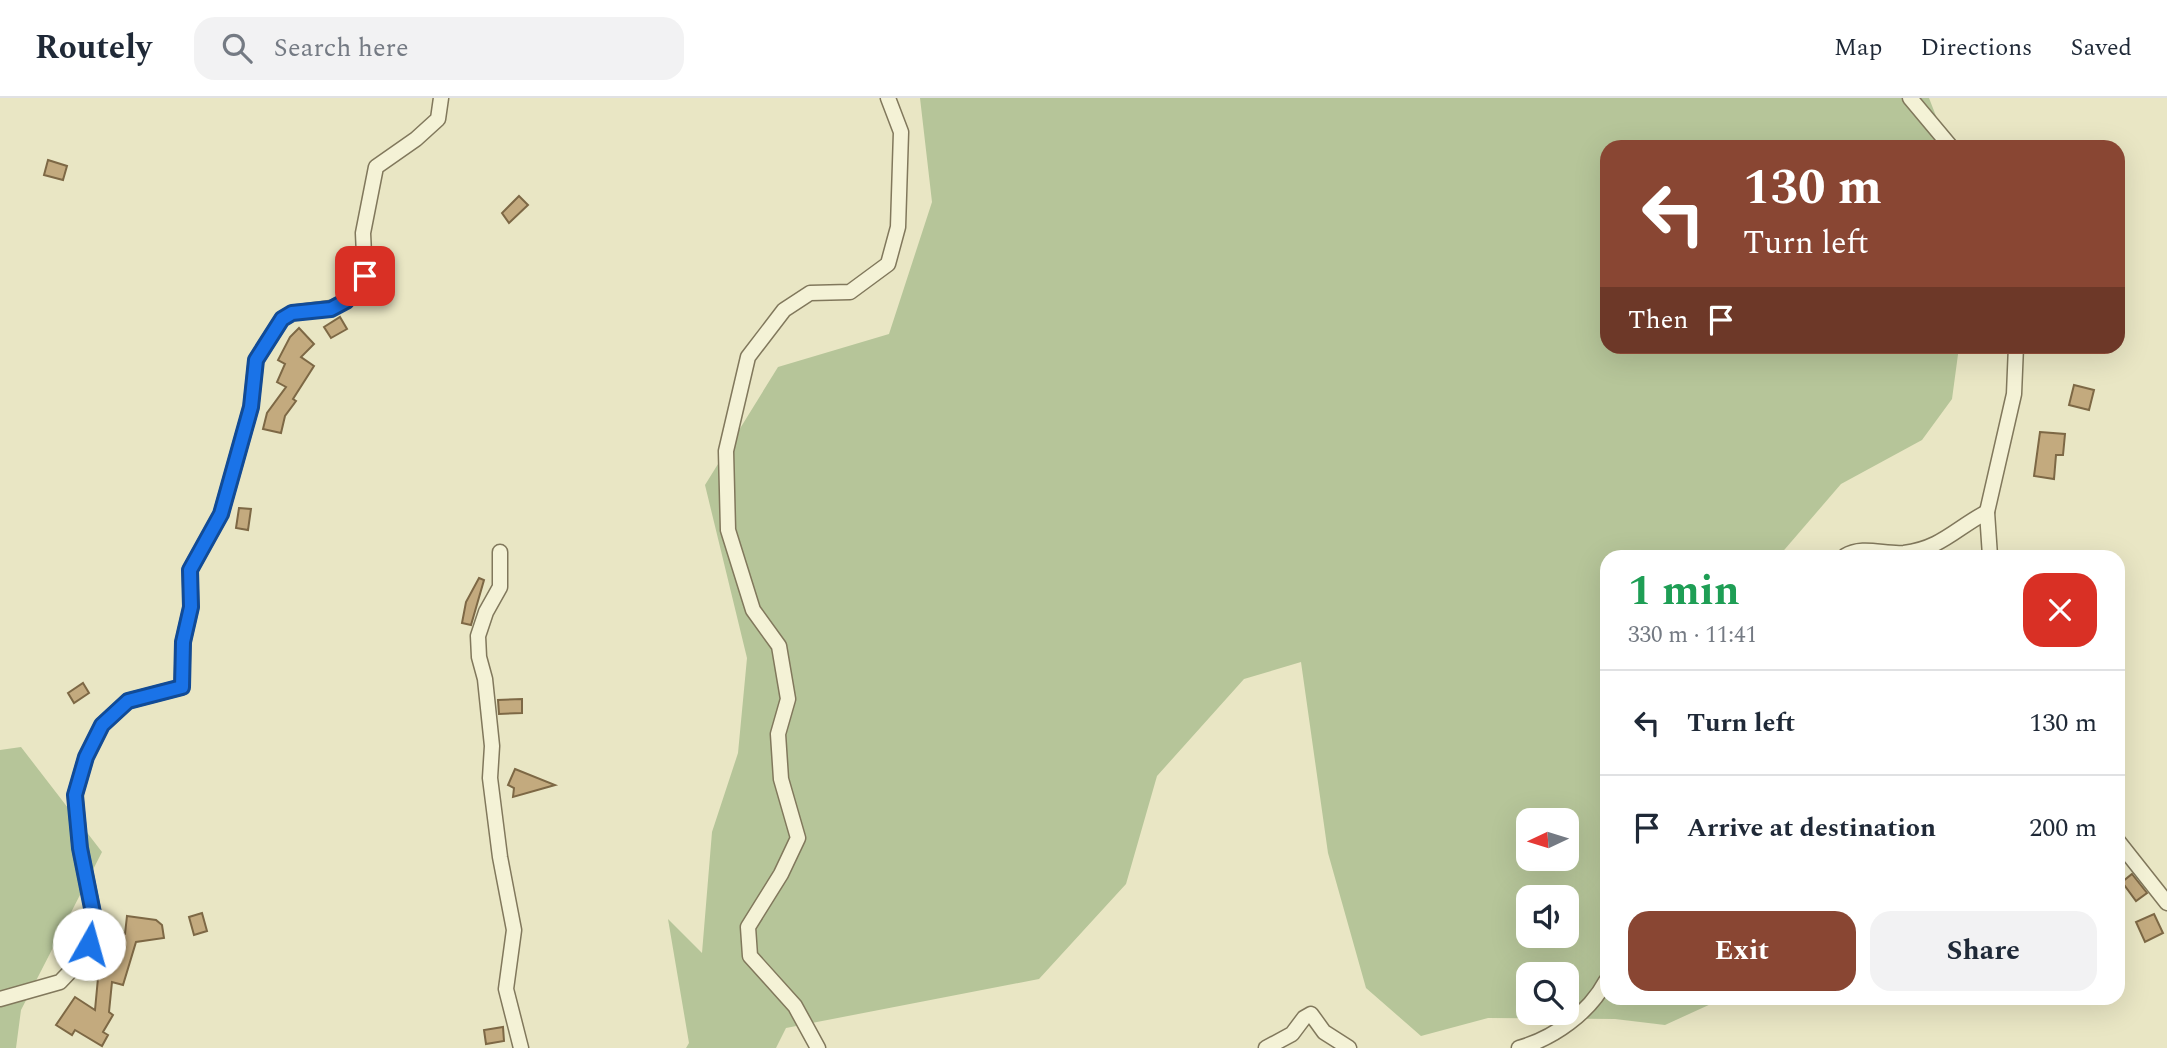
<!DOCTYPE html>
<html lang="en">
<head>
<meta charset="utf-8">
<style>
	body { margin:0; font-family:Spectral,serif; background:#f2f2f3; color:#1f2937; height:100vh; display:flex; flex-direction:column; font-size:26px; white-space:nowrap }
	* { box-sizing:border-box; margin:0 }
	p { font-size:23px; color:#747a83 }
	.icon { flex:none; width:38px; height:38px; fill:none; stroke:currentColor; stroke-width:2; stroke-linecap:round; stroke-linejoin:round }
	.map { position:relative; flex:1; overflow:hidden }
	.details { position:absolute; left:1600px; top:452px; width:525px; height:455px; display:flex; flex-direction:column; background:#fff; border-radius:21px; box-shadow:0 7px 28px #0002 }
	.details>* { flex:none }
	.hud { position:absolute; left:1600px; top:42px; width:525px; height:214px; border-radius:21px; box-shadow:0 7px 28px #0002; background:#894633; color:#fff; overflow:hidden }
	.needle { width:46px; rotate:266deg }
	.tools { position:absolute; left:1516px; top:710px; display:grid; gap:14px }
	.tools a { display:grid; place-items:center; width:63px; height:63px; border-radius:14px; background:#fff; box-shadow:0 7px 28px #0002; font-size:35px }
	.pin { position:absolute; display:grid; place-items:center; width:60px; height:60px; color:#fff; margin:-30px; border-radius:14px; box-shadow:0 4px 10px #0006 }
	.me { position:absolute; width:77px; margin:-38px; rotate:7deg; stroke-linejoin:round; filter:drop-shadow(0 0 5px #0008) }
	.turn { display:flex; align-items:center; gap:24px; height:147px; padding:0 28px; font-size:32px }
	.turn .icon { width:91px; height:91px; stroke-width:2.5 }
	.turn b { display:block; font-size:49px; line-height:60px }
	.then { display:flex; align-items:center; height:66px; padding:0 28px; background:#0003; gap:14px; font-size:26px }
	.round { display:grid; place-items:center; flex:none; width:74px; height:74px; border-radius:21px; background:#f2f2f3 }
	.head { display:flex; align-items:center; justify-content:space-between; height:119px; padding:0 28px }
	h1 { font-size:42px; font-weight:700; line-height:52px; color:#1e9e55 }
	.cta { display:flex; gap:14px; margin-top:auto; padding:14px 28px }
	.cta a { flex:1; height:80px; border-radius:21px; background:#894633; color:#fff; font-size:28px; font-weight:700; line-height:80px; text-align:center }
	.cta a+a { background:#f2f2f3; color:#1f2937 }
	ul { padding:0; list-style:none }
	li { display:flex; align-items:center; gap:21px; height:105px; padding:0 28px; border-top:2px solid #e0e1e3 }
	li div { flex:1 }
	li b { display:block; font-size:26px }
	li em { font-style:normal }
	header { display:flex; align-items:center; gap:42px; box-sizing:border-box; height:98px; padding:0 35px; background:#fff; border-bottom:2px solid #e0e1e3 }
	header strong { font-size:33px }
	nav { display:flex; gap:38px; margin-inline-start:auto; font-size:24px }
	.search { width:490px; height:63px; background:#f2f2f3; display:flex; align-items:center; gap:18px; box-sizing:border-box; padding:0 24px; border-radius:21px; color:#747a83; font-size:26px }
	.map>svg:first-child { display:block }
	.green { fill:#b6c599; fill-rule:evenodd }
	.building { fill:#c3aa7e; stroke:#7d6845; stroke-width:2 }
	.lines { fill:none; stroke-linecap:round; stroke-linejoin:round }
	.minor-casing { stroke:#81785c; stroke-width:17 }
	.minor { stroke:#f4f2d6; stroke-width:14 }
	.route-casing { stroke:#114b97; stroke-width:18 }
	.route { stroke:#1a73e8; stroke-width:12 }
</style>
</head>
<body>
<header>
<strong>Routely</strong>
<div class="search"><svg class="icon" aria-label="search" viewBox="0 0 24 24"><circle cx="10" cy="10" r="6"/><path d="M15 15l6 6"/></svg>Search here</div>
<nav><a>Map</a><a>Directions</a><a>Saved</a></nav>
</header>
<div class="map">
<svg width="2167" height="950" viewBox="0 0 2167 950">
	<rect width="100%" height="100%" fill="#e9e6c4"/>
	<g class="green">
		<path d="M920 0H1929L1948 49H1606V248L1959 249 1952 301 1922 342 1841 386 1779 458H1606V900H1724L1665 927 1615 921 1488 920 1421 938 1366 890 1328 755 1301 564 1244 581 1157 678 1126 786 1039 881 786 930 776 950H686L689 945 668 821 702 855 712 734 738 655 747 560 705 387 778 269 889 236 932 104ZM1528 723H1566V761H1528ZM1528 800H1566V838H1528ZM1528 877H1566V915H1528Z"/>
		<polygon points="21,649 102,754 21,912 16,950 0,950 0,652"/>
	</g>
	<g class="building">
		<polygon points="48,62 67,68 63,82 44,77"/>
		<polygon points="519,98 528,107 509,125 502,115"/>
		<polygon points="340,219 347,231 331,240 324,229"/>
		<polygon points="299,230 314,246 301,259 314,268 293,301 296,303 285,318 281,335 263,331 267,315 286,289 277,284 285,266 278,262 290,239"/>
		<polygon points="2074,287 2094,292 2089,312 2069,307"/>
		<polygon points="2040,334 2065,336 2063,357 2056,357 2054,381 2034,378"/>
		<polygon points="239,410 251,411 248,432 236,430"/>
		<polygon points="479,480 484,482 471,527 462,525 466,504"/>
		<polygon points="83,585 89,595 74,605 68,595"/>
		<polygon points="522,601 522,615 499,616 498,602"/>
		<polygon points="515,671 555,687 513,699 514,690 508,687"/>
		<polygon points="2132,776 2147,795 2136,803 2122,784"/>
		<polygon points="202,815 207,833 194,837 189,819"/>
		<polygon points="2154,816 2163,835 2145,844 2136,824"/>
		<polygon points="127,818 156,822 162,827 164,840 136,844 123,887 112,884 109,914 113,917 103,934 108,937 102,948 75,932 72,937 56,927 75,899 95,912 98,880 95,879 99,864 109,867 119,834 125,836"/>
		<polygon points="503,929 504,943 486,946 484,932"/>
	</g>
	<g class="lines">
		<defs>
			<g id="minor">
				<polyline points="1910,0 1951,49"/>
				<polyline points="500,454 500,489 486,514 478,538 479,559 485,581 492,648 490,680 500,759 514,832 506,891 521,950"/>
				<path d="M1845 458C1862 447 1885 457 1904 455 1942 450 1956 430 1987 414"/>
				<polyline points="1990,458 1987,414 2014,296 2016,248"/>
				<polyline points="2118,743 2167,805"/>
				<polyline points="0,901 60,884 81,862 96,829 80,750 75,697 86,659 102,627 128,603 182,589 183,544 191,509 190,472 221,416 251,309 256,262 282,221 292,215 332,210 346,203 365,178 363,135 376,69 416,41 438,21 441,0"/>
				<polyline points="818,950 795,908 750,858 748,829 781,776 798,740 781,681 778,636 788,601 779,548 753,512 728,432 726,353 748,259 784,212 810,195 850,194 888,166 898,129 901,34 888,0"/>
				<polyline points="1266,950 1292,936 1304,920 1311,916 1324,934 1349,950"/>
				<path d="M1519 950C1554 940 1589 915 1606 883"/>
			</g>
		</defs>
		<use href="#minor" class="minor-casing"/>
		<use href="#minor" class="minor"/>
	</g>
	<g class="lines">
		<defs>
			<polyline id="route" points="89,846 96,830 80,750 75,697 86,659 102,627 128,603 182,589 183,544 191,509 190,472 221,416 251,309 256,262 282,221 292,215 331,211 346,203 365,178"/>
		</defs>
		<use href="#route" class="route-casing"/>
		<use href="#route" class="route"/>
	</g>
</svg>
<div class="tools">
<a><svg class="needle" viewBox="-14 -14 28 28"><path d="M0-13l5 13h-10z" fill="#e53935"/><path d="M0 13l5-13h-10z" fill="#747a83"/></svg></a>
<a><svg class="icon" aria-label="sound" viewBox="0 0 24 24"><path d="M4 9h4l5-4v14l-5-4H4zM17 9q2 3 0 6"/></svg></a>
<a><svg class="icon" aria-label="search" viewBox="0 0 24 24"><circle cx="10" cy="10" r="6"/><path d="M15 15l6 6"/></svg></a>
</div>
<div class="pin" style="left:365px;top:178px;background:#d93025"><svg class="icon" aria-label="arrive" viewBox="0 0 24 24"><path d="M6 21V4h12l-3 4 3 4H6"/></svg></div>
<svg class="me" style="left:89px;top:846px" viewBox="-20 -20 40 40"><circle r="19" fill="#fff"/><path d="M0-13L10 11 0 6-10 11z" fill="#1a73e8"/></svg>
<div class="hud">
<div class="turn"><svg class="icon" aria-label="left" viewBox="0 0 24 24"><path d="M17 20v-9H6M10 6l-5 5 5 5"/></svg><div><b>130 m</b>Turn left</div></div>
<div class="then">Then<svg class="icon" aria-label="arrive" viewBox="0 0 24 24"><path d="M6 21V4h12l-3 4 3 4H6"/></svg></div>
</div>
<section class="details">
<div class="head"><div><h1>1 min</h1><p>330 m · 11:41</p></div><a class="round" style="background:#d93025;color:#fff"><svg class="icon" aria-label="close" viewBox="0 0 24 24"><path d="M6 6l12 12M18 6L6 18"/></svg></a></div>
<ul>
<li><svg class="icon" aria-label="left" viewBox="0 0 24 24"><path d="M17 20v-9H6M10 6l-5 5 5 5"/></svg><div><b>Turn left</b></div><em>130 m</em></li>
<li><svg class="icon" aria-label="arrive" viewBox="0 0 24 24"><path d="M6 21V4h12l-3 4 3 4H6"/></svg><div><b>Arrive at destination</b></div><em>200 m</em></li>
</ul>
<div class="cta"><a>Exit</a><a>Share</a></div>
</section>
</div>
</body>
</html>
